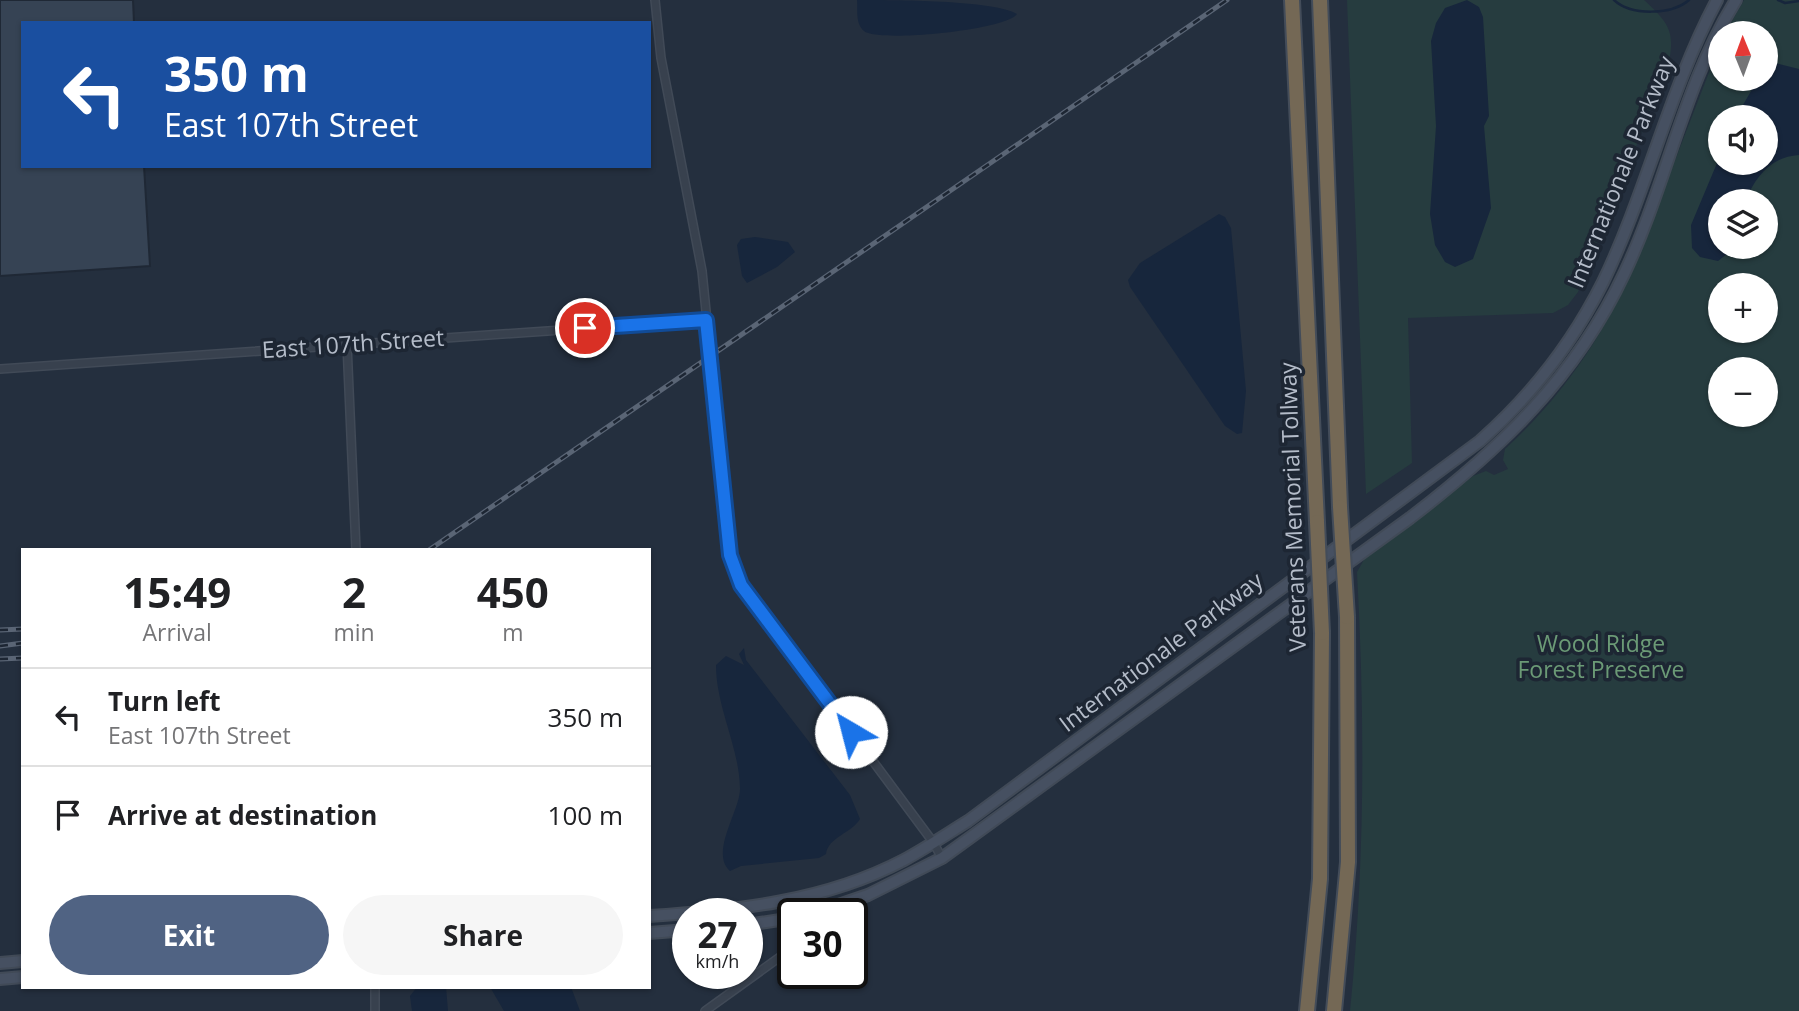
<!DOCTYPE html>
<html lang="en">
<head>
<meta charset="utf-8">
<style>
	body { margin:0; font-family:"Open Sans",sans-serif; background:#f6f6f6; color:#202124; height:100vh; display:flex; flex-direction:column; font-size:26px; white-space:nowrap }
	* { box-sizing:border-box; margin:0 }
	p { font-size:23px; color:#757577 }
	.icon { flex:none; width:38px; height:38px; fill:none; stroke:currentColor; stroke-width:2; stroke-linecap:round; stroke-linejoin:round }
	.map { position:relative; flex:1; overflow:hidden }
	.details { position:absolute; left:21px; top:548px; width:630px; height:441px; display:flex; flex-direction:column; background:#fff; border-radius:0px; box-shadow:0 2px 5px #0004 }
	.details>* { flex:none }
	.top-card { position:absolute; left:21px; top:21px; width:630px; height:147px; border-radius:0px; box-shadow:0 2px 5px #0004; background:#1a4fa0; color:#fff; overflow:hidden }
	.needle { width:46px; rotate:359deg }
	.controls { position:absolute; left:1708px; top:21px; display:grid; gap:14px }
	.controls a { display:grid; place-items:center; width:70px; height:70px; border-radius:50%; background:#fff; box-shadow:0 2px 5px #0004; font-size:35px }
	.speed { position:absolute; left:672px; top:898px; display:flex; gap:14px; font-size:35px; font-weight:700; text-align:center }
	.speed>* { display:grid; place-content:center; width:91px; height:91px; border-radius:50%; background:#fff; box-shadow:0 2px 5px #0004; line-height:1 }
	.speed small { font-size:18px; font-weight:400 }
	.speed .limit { border:4px solid #111; border-radius:10px; background:#fff; color:#111 }
	.pin { position:absolute; display:grid; place-items:center; width:60px; height:60px; color:#fff; margin:-30px; border:4px solid #fff; border-radius:50%; box-shadow:0 2px 7px #0007 }
	.me { position:absolute; width:77px; margin:-38px; rotate:323deg; stroke-linejoin:round; filter:drop-shadow(0 0 5px #0008) }
	.turn { display:flex; align-items:center; gap:24px; height:147px; padding:0 28px; font-size:32px }
	.turn .icon { width:91px; height:91px; stroke-width:2.5 }
	.turn b { display:block; font-size:49px; line-height:60px }
	.eta { display:flex; justify-content:space-evenly; align-items:center; height:119px; text-align:center }
	.eta b { font-size:42px; font-weight:700; line-height:49px }
	.action { display:flex; gap:14px; margin-top:auto; padding:14px 28px }
	.action a { flex:1; height:80px; border-radius:42px; background:#506383; color:#fff; font-size:28px; font-weight:700; line-height:80px; text-align:center }
	.action a+a { background:#f6f6f6; color:#202124 }
	ul { padding:0; list-style:none }
	li { display:flex; align-items:center; gap:21px; height:98px; padding:0 28px; border-top:2px solid #e0e0e0 }
	li div { flex:1 }
	li b { display:block; font-size:26px }
	li em { font-style:normal }
	.map>svg:first-child { display:block }
	.green { fill:#263c3f; fill-rule:evenodd }
	.water { fill:#17263c }
	.lines { fill:none; stroke-linecap:round; stroke-linejoin:round }
	.stream { stroke:#17263c; stroke-width:2.5 }
	.building { fill:#364354; stroke:#1f2835; stroke-width:2 }
	.street-casing { stroke:#414a57; stroke-width:10 }
	.secondary-casing { stroke:#414a57; stroke-width:14 }
	.highway-casing { stroke:#434c59; stroke-width:18 }
	.street { stroke:#38414e; stroke-width:7 }
	.secondary { stroke:#465061; stroke-width:10 }
	.highway { stroke:#746855; stroke-width:14 }
	.rail-casing { stroke:#5a6575; stroke-width:5 }
	.rail { stroke:#1d2633; stroke-width:2.5; stroke-dasharray:8; stroke-linecap:butt }
	.highway-bridge-casing { stroke:#434c59; stroke-width:18; stroke-linecap:butt }
	.highway-bridge { stroke:#746855; stroke-width:14 }
	.route-casing { stroke:#114b97; stroke-width:18 }
	.route { stroke:#1a73e8; stroke-width:12 }
	.labels { text-anchor:middle; stroke-width:7; stroke-linejoin:round; paint-order:stroke }
	.street-label { font-size:23px; fill:#b4bcc9; stroke:#1d2633 }
	.park-label { font-size:23px; fill:#6b9a76; stroke:#1d2633 }
</style>
</head>
<body>
<div class="map">
<svg width="1799" height="1011" viewBox="0 0 1799 1011">
	<rect width="100%" height="100%" fill="#242f3e"/>
	<g class="green">
		<path d="M1347 0H1644C1669 23 1676 32 1668 66L1578 292 1568 305 1553 313 1408 318 1412 463 1366 494Z"/>
		<path d="M1744 0H1799V1011H1350C1365 865 1365 718 1357 572L1365 558 1473 476 1486 471 1494 475 1508 469 1503 460 1505 449C1561 398 1602 338 1633 269L1720 44V79H1766V33H1725ZM1720 117H1766V163H1720ZM1720 201H1766V247H1720ZM1720 285H1766V331H1720ZM1720 369H1766V415H1720Z"/>
	</g>
	<g class="water">
		<path d="M857 0C891 0 995 0 1017 14 1007 30 878 43 864 31 855 23 858 10 857 0Z"/>
		<polygon points="1467,0 1479,7 1483,17 1489,116 1484,126 1491,208 1473,259 1455,267 1445,262 1435,245 1430,214 1436,126 1431,41 1436,23 1445,8"/>
		<path d="M1775 63 1799 69V155C1770 157 1756 177 1745 201H1720V247H1736L1718 261 1700 257 1692 248 1691 225 1720 156V163H1766V117H1736L1758 79H1766V65Z"/>
		<polygon points="1219,214 1225,217 1231,228 1246,391 1242,433 1237,434 1225,426 1130,287 1128,280 1140,263"/>
		<polygon points="755,237 788,242 795,252 777,267 747,283 742,276 737,245 741,239"/>
		<path d="M744 648 746 660 850 795 860 819C852 833 828 837 826 854L819 858 741 866 730 871C709 853 741 809 740 788 739 746 716 707 716 665L726 656 744 665 739 654Z"/>
		<polygon points="417,987 446,987 448,1011 412,1011 410,996"/>
		<polygon points="490,987 571,987 580,1011 504,1011"/>
	</g>
	<g class="lines">
		<g class="stream">
			<path d="M1614 0C1631 16 1672 15 1689 0"/>
			<polyline points="1778,0 1785,3 1799,1"/>
		</g>
	</g>
	<polygon class="building" points="0,0 133,0 134,23 23,23 23,166 144,166 150,266 0,276"/>
	<g class="lines">
		<defs>
			<g id="street">
				<polyline points="655,0 661,58 702,271 728,532 730,555 742,585 933,842 942,858"/>
				<polyline points="347,344 356,550"/>
				<polyline points="0,369 706,320"/>
				<polyline points="375,987 375,1011"/>
				<polyline points="705,1011 791,949"/>
			</g>
			<g id="secondary">
				<path d="M812 914 868 895 942 858 1410 518C1499 450 1576 377 1624 274 1666 186 1684 84 1736 0"/>
				<path d="M649 916C738 910 824 902 904 860 926 848 947 834 968 821L1480 441C1530 397 1573 342 1603 282 1647 191 1669 90 1717 0"/>
				<polyline points="747,925 793,918"/>
				<polyline points="649,933 688,930"/>
				<polyline points="0,963 23,961"/>
				<polyline points="0,979 23,977"/>
			</g>
			<g id="highway">
				<polyline points="1292,0 1317,522"/>
				<polyline points="1320,0 1340,507"/>
				<polyline points="1307,1011 1320,879 1322,633"/>
				<polyline points="1334,1011 1348,862 1347,617"/>
			</g>
		</defs>
		<use href="#street" class="street-casing"/>
		<use href="#secondary" class="secondary-casing"/>
		<use href="#highway" class="highway-casing"/>
		<use href="#street" class="street"/>
		<use href="#secondary" class="secondary"/>
		<use href="#highway" class="highway"/>
		<defs>
			<g id="rail">
				<polyline points="429,550 1227,0"/>
				<polyline points="0,630 23,629"/>
				<polyline points="0,646 23,643"/>
				<polyline points="0,659 23,658"/>
			</g>
		</defs>
		<use href="#rail" class="rail-casing"/>
		<use href="#rail" class="rail"/>
		<defs>
			<g id="highway-bridge">
				<polyline points="1340,507 1347,617"/>
				<polyline points="1317,522 1322,633"/>
			</g>
		</defs>
		<use href="#highway-bridge" class="highway-bridge-casing"/>
		<use href="#highway-bridge" class="highway-bridge"/>
	</g>
	<g class="lines">
		<defs>
			<polyline id="route" points="585,328 706,320 730,555 741,585 851,732"/>
		</defs>
		<use href="#route" class="route-casing"/>
		<use href="#route" class="route"/>
	</g>
	<g class="labels">
		<g class="street-label">
			<text transform="translate(1621 172) rotate(-68)" y="8">Internationale Parkway</text>
			<text transform="translate(353 344) rotate(-4)" y="8">East 107th Street</text>
			<text transform="translate(1293 507) rotate(-92)" y="8">Veterans Memorial Tollway</text>
			<text transform="translate(1161 652) rotate(-37)" y="8">Internationale Parkway</text>
		</g>
		<g class="park-label">
			<text x="1601" y="652">Wood Ridge<tspan x="1601" dy="26">Forest Preserve</tspan></text>
		</g>
	</g>
</svg>
<div class="controls">
<a><svg class="needle" viewBox="-14 -14 28 28"><path d="M0-13l5 13h-10z" fill="#e53935"/><path d="M0 13l5-13h-10z" fill="#757577"/></svg></a>
<a><svg class="icon" aria-label="sound" viewBox="0 0 24 24"><path d="M4 9h4l5-4v14l-5-4H4zM17 9q2 3 0 6"/></svg></a>
<a><svg class="icon" aria-label="layers" viewBox="0 0 24 24"><path d="M12 4l9 5-9 5-9-5zM3 14l9 5 9-5"/></svg></a>
<a>+</a>
<a>−</a>
</div>
<div class="speed"><div>27<small>km/h</small></div><div class="limit">30</div></div>
<div class="pin" style="left:585px;top:328px;background:#d93025"><svg class="icon" aria-label="arrive" viewBox="0 0 24 24"><path d="M6 21V4h12l-3 4 3 4H6"/></svg></div>
<svg class="me" style="left:851px;top:732px" viewBox="-20 -20 40 40"><circle r="19" fill="#fff"/><path d="M0-13L10 11 0 6-10 11z" fill="#1a73e8"/></svg>
<div class="top-card">
<div class="turn"><svg class="icon" aria-label="left" viewBox="0 0 24 24"><path d="M17 20v-9H6M10 6l-5 5 5 5"/></svg><div><b>350 m</b>East 107th Street</div></div>
</div>
<section class="details">
<div class="eta">
<div><b>15:49</b><p>Arrival</p></div>
<div><b>2</b><p>min</p></div>
<div><b>450</b><p>m</p></div>
</div>
<ul>
<li><svg class="icon" aria-label="left" viewBox="0 0 24 24"><path d="M17 20v-9H6M10 6l-5 5 5 5"/></svg><div><b>Turn left</b><p>East 107th Street</p></div><em>350 m</em></li>
<li><svg class="icon" aria-label="arrive" viewBox="0 0 24 24"><path d="M6 21V4h12l-3 4 3 4H6"/></svg><div><b>Arrive at destination</b></div><em>100 m</em></li>
</ul>
<div class="action"><a>Exit</a><a>Share</a></div>
</section>
</div>
</body>
</html>
